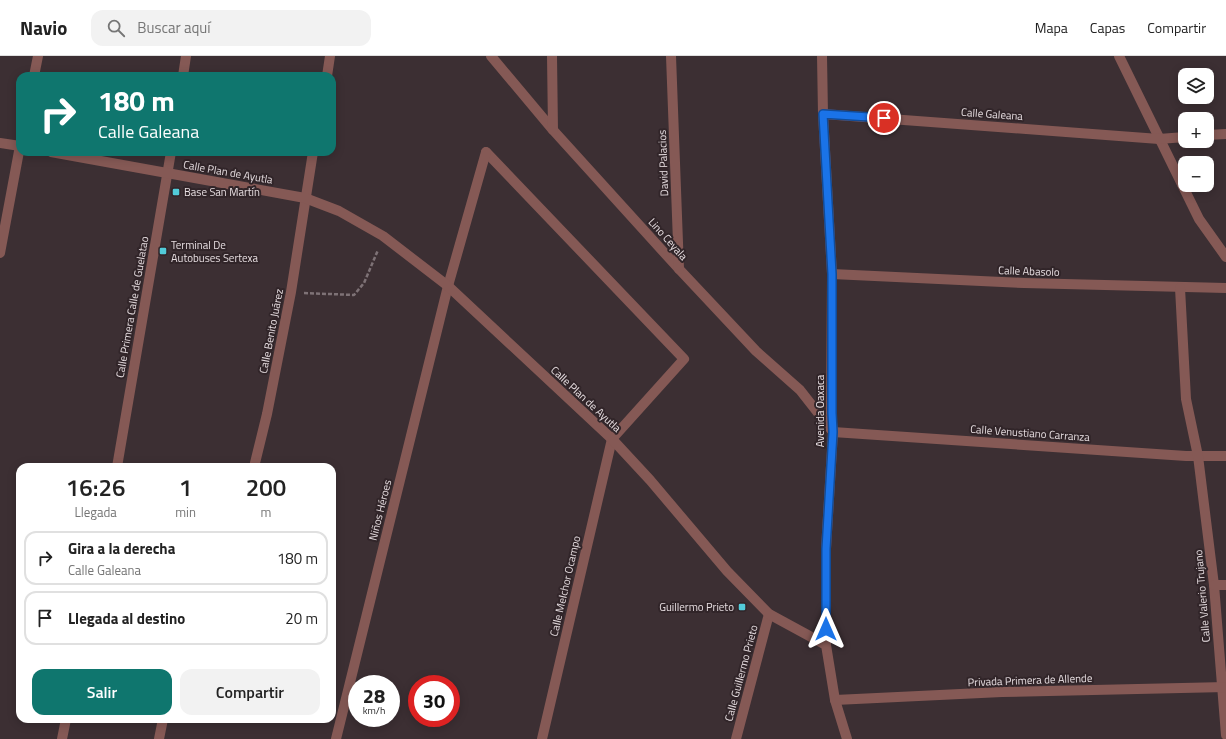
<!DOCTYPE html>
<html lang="es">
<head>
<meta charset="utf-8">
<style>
	body { margin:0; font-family:"Titillium Web",sans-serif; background:#f2f2f2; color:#222; height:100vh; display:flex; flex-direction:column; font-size:15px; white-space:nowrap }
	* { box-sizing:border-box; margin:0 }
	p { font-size:13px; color:#767676 }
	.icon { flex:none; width:22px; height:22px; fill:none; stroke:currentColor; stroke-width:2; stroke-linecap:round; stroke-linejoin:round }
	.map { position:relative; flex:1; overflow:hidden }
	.side { position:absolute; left:16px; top:407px; width:320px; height:260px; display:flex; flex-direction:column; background:#fff; border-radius:12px; box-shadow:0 2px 10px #0003 }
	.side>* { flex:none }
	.hud { position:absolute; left:16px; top:16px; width:320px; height:84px; border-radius:12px; box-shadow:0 2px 10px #0003; background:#0f766e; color:#fff; overflow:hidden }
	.fabs { position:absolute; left:1178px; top:12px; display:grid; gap:8px }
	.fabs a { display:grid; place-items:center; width:36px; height:36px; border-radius:8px; background:#fff; box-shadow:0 2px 10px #0003; font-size:20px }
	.speed { position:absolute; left:348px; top:619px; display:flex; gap:8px; font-size:20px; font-weight:700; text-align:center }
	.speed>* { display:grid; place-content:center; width:52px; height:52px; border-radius:50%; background:#fff; box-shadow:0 2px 10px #0003; line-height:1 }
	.speed small { font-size:10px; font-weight:400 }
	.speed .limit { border:6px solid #d22; background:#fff; color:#111 }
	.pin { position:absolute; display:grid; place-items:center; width:34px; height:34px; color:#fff; margin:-17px; border:2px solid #fff; border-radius:50%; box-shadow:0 1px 4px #0007 }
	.me { position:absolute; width:44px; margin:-22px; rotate:0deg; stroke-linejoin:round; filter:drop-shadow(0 0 3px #0008) }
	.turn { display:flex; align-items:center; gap:14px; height:84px; padding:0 16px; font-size:18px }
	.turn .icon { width:52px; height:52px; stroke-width:2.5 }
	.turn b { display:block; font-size:28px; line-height:34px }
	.eta { display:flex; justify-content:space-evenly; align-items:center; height:68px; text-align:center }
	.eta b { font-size:24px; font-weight:600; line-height:28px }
	.cta { display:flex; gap:8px; margin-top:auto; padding:8px 16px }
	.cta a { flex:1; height:46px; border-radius:12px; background:#0f766e; color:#fff; font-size:16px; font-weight:600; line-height:46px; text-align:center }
	.cta a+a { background:#f2f2f2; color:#222 }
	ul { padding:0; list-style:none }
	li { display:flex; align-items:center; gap:12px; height:54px; margin:0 8px 6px; padding:0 8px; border:2px solid #e0e0e0; border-radius:12px }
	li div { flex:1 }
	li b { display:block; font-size:15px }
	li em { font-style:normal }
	header { display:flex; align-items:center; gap:24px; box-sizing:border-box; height:56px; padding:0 20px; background:#fff; border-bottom:1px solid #e0e0e0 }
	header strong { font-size:19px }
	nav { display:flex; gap:22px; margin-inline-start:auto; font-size:14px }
	.search { width:280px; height:36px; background:#f2f2f2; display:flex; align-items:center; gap:10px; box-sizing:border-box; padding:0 14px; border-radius:12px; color:#767676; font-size:15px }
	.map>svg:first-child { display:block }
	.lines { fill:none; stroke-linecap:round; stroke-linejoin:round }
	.path { stroke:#7e7276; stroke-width:2.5; stroke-dasharray:4 2; stroke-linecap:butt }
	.minor { stroke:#855955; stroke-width:10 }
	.tertiary { stroke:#855955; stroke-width:10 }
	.route-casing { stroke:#114b97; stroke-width:10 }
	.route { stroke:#1a73e8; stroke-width:7 }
	.poi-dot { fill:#52cbd9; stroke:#312529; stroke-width:1.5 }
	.labels { text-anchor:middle; stroke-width:4; stroke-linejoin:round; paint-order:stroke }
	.street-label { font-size:11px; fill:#e7dee1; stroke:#312529 }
	.poi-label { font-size:11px; fill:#e7dee1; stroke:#312529; text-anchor:start }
</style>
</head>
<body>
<header>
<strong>Navio</strong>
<div class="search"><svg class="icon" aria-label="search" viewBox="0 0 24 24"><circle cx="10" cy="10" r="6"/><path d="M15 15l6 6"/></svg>Buscar aquí</div>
<nav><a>Mapa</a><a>Capas</a><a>Compartir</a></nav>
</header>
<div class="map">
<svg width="1226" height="683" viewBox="0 0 1226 683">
	<rect width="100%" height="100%" fill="#3c2f33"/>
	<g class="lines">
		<polyline class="path" points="304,237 354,239 364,227 378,194"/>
		<g class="minor">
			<polyline points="491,0 553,74 679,213 756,295 800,334 833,376 1186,400 1226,400"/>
			<polyline points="552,0 553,74"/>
			<polyline points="671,0 679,213"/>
			<polyline points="822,0 823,58 832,218 831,357 833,376 826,493 826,589"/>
			<polyline points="1119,0 1199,163 1226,201"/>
			<polyline points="34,20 38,0"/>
			<polyline points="183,20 186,0"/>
			<polyline points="327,20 330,0"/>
			<polyline points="823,58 1159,83 1185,81"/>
			<polyline points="1207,79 1226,78"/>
			<polyline points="486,96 684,303 612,383 542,683"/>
			<polyline points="0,197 20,90"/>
			<polyline points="832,218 1024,227 1226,232"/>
			<polyline points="1180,232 1186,343 1198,400 1214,529 1226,679"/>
			<polyline points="117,411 171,96"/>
			<polyline points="254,411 267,358 291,236 313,96"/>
			<polyline points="1214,529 1226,529"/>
			<polyline points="835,644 1002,636 1226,631"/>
			<polyline points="62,683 66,663"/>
			<polyline points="159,683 163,663"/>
			<polyline points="336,683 448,230 486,96"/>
			<polyline points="736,683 769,558"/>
		</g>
		<g class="tertiary">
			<polyline points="0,87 20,90"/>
			<polyline points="51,96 305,142 339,155 383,180 448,230 612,383 650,424 727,515 769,558 826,589 835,644 847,683"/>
		</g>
	</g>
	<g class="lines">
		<defs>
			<polyline id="route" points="826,573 826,493 833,376 832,357 832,218 823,58 884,62"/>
		</defs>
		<use href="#route" class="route-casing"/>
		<use href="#route" class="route"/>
	</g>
	<g class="poi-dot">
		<rect x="172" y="132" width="8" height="8" rx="2"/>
		<rect x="159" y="191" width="8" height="8" rx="2"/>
		<rect x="738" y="547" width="8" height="8" rx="2"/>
	</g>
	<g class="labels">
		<g class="street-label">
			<text transform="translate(992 58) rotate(4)" y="4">Calle Galeana</text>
			<text transform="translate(663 107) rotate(-92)" y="4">David Palacios</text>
			<text transform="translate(228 116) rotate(10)" y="4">Calle Plan de Ayutla</text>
			<text transform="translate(668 183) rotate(48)" y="4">Lino Ceyala</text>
			<text transform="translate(1029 215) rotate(2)" y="4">Calle Abasolo</text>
			<text transform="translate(132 251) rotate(-80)" y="4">Calle Primera Calle de Guelatao</text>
			<text transform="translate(271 275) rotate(-79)" y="4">Calle Benito Juárez</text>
			<text transform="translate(586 343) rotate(43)" y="4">Calle Plan de Ayutla</text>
			<text transform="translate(820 355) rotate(-90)" y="4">Avenida Oaxaca</text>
			<text transform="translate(1030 377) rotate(4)" y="4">Calle Venustiano Carranza</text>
			<text transform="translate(380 454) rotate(-76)" y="4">Niños Héroes</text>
			<text transform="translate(565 530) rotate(-77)" y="4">Calle Melchor Ocampo</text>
			<text transform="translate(1202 540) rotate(-95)" y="4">Calle Valerio Trujano</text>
			<text transform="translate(741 617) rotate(-75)" y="4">Calle Guillermo Prieto</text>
			<text transform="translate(1030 624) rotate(-2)" y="4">Privada Primera de Allende</text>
		</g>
		<g class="poi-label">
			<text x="184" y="140">Base San Martín</text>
			<text x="171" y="193">Terminal De<tspan x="171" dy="13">Autobuses Sertexa</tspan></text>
			<text x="734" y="555" text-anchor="end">Guillermo Prieto</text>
		</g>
	</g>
</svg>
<div class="fabs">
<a><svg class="icon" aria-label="layers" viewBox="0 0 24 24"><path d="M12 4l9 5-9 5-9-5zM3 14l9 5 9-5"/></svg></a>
<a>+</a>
<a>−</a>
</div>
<div class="speed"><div>28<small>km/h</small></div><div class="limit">30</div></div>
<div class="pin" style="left:884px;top:62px;background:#d93025"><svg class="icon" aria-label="arrive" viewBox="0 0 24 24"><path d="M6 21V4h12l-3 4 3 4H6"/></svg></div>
<svg class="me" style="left:826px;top:573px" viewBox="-20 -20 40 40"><path d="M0-17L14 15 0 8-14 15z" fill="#1a73e8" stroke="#fff" stroke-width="4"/></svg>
<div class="hud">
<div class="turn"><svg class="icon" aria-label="right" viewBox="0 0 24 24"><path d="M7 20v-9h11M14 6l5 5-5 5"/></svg><div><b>180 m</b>Calle Galeana</div></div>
</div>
<section class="side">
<div class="eta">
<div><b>16:26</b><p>Llegada</p></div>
<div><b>1</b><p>min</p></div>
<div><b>200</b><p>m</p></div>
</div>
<ul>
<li><svg class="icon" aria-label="right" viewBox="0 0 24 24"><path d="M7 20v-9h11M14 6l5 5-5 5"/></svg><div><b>Gira a la derecha</b><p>Calle Galeana</p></div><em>180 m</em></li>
<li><svg class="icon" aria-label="arrive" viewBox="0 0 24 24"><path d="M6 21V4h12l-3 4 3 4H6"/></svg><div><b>Llegada al destino</b></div><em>20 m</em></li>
</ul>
<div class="cta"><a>Salir</a><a>Compartir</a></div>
</section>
</div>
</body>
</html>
